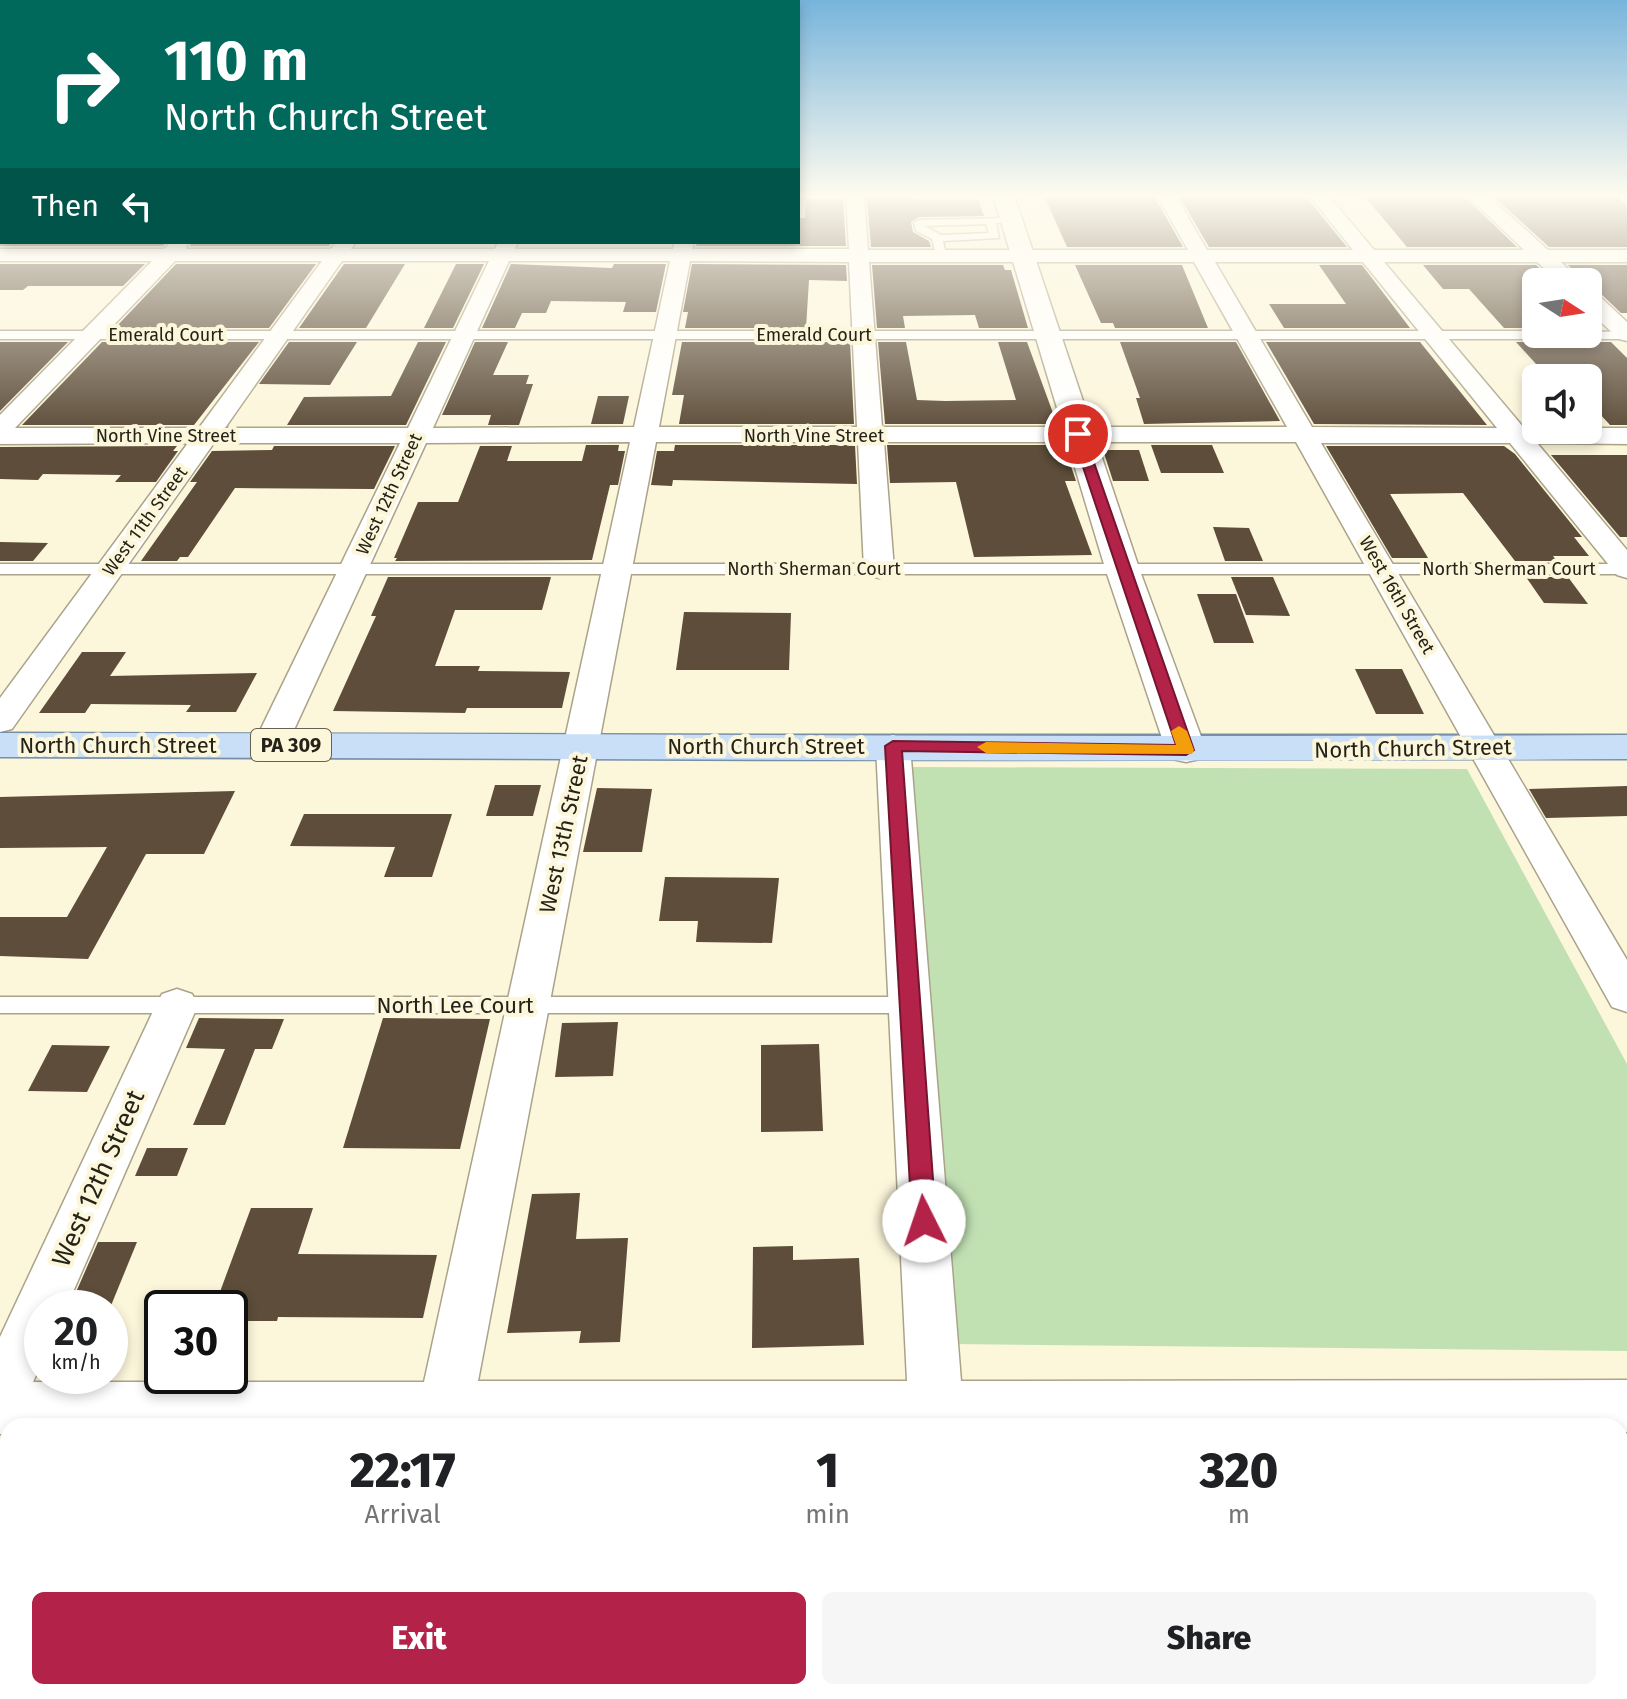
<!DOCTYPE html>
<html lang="en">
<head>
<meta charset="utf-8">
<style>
	body { margin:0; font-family:"Fira Sans",sans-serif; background:#f6f6f6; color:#202124; height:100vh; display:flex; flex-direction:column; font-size:30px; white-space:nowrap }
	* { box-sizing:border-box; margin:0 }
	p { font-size:26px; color:#757577 }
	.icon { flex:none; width:44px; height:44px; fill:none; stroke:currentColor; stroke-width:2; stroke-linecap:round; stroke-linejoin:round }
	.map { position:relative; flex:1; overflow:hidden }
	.sheet { position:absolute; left:0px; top:1418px; width:1628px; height:282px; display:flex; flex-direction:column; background:#fff; border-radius:24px 24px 0 0; box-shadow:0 4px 12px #0003 }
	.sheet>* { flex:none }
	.guide { position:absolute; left:0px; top:0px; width:800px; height:244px; box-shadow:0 4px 12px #0003; background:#00695c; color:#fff; overflow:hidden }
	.needle { width:52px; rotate:102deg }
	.fabs { position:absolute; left:1522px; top:268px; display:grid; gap:16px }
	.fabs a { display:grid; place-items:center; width:80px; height:80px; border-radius:12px; background:#fff; box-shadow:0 4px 12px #0003; font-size:40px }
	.speed { position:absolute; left:24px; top:1290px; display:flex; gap:16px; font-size:40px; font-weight:700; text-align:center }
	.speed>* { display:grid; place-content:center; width:104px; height:104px; border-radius:50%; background:#fff; box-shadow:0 4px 12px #0003; line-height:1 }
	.speed small { font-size:20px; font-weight:400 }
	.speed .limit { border:4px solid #111; border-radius:12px; background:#fff; color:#111 }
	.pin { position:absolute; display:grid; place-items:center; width:68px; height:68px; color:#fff; margin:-34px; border:4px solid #fff; border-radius:50%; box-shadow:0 2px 8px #0007 }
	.me { position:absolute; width:88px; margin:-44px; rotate:356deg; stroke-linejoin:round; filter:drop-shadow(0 0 6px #0008) }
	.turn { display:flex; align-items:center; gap:28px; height:168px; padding:0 32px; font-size:36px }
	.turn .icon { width:104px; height:104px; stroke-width:2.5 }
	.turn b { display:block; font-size:56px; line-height:68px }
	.then { display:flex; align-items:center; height:76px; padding:0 32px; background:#0003; gap:16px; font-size:30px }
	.eta { display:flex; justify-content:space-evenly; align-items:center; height:136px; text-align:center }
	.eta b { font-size:48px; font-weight:800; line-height:56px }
	.primary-button { display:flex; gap:16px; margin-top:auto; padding:16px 32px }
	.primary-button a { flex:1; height:92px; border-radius:12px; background:#b32248; color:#fff; font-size:32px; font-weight:800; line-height:92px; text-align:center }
	.primary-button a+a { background:#f6f6f6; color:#202124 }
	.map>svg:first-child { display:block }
	.green { fill:#c1e1b3 }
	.building { fill:#5d4d3a }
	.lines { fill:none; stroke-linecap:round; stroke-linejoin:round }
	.lane-casing { stroke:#aaa38a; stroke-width:3 }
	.street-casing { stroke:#aaa38a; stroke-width:3 }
	.secondary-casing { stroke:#aaa38a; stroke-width:3 }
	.primary-casing { stroke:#778fa6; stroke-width:3 }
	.lane { fill:#fff; fill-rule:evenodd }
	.street { fill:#fff; fill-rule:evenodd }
	.secondary { fill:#fff; fill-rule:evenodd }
	.primary { fill:#c8dff7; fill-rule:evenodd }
	.route { fill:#b32248; stroke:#74162f; stroke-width:2 }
	.slow { fill:#f59e0b }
	.labels { text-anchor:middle; stroke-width:8; stroke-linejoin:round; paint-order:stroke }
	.far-street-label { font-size:18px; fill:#252319; stroke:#fcf6db }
	.shield { fill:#fcf6db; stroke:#666253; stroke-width:2 }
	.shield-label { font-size:20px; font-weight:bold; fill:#252319 }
	.street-label { font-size:22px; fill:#252319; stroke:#fcf6db }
	.near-street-label { font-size:26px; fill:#252319; stroke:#fcf6db }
</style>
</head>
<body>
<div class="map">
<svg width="1627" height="1699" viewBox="0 0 1627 1699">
	<rect width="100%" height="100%" fill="#fcf6db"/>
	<polygon class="green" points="912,767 1467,769 1627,1064 1627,1351 955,1344"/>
	<g class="building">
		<polygon points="1154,196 1183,247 1067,247 1045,198"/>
		<polygon points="1179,196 1307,198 1347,247 1209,247"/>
		<polygon points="1409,196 1465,197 1517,247 1407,247 1366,198 1411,198"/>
		<polygon points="1498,196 1615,196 1627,205 1627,247 1549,247 1494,197"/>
		<polygon points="867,198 978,200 984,216 919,217 911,222 913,232 929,241 931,247 871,247"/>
		<polygon points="806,199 843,199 846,246 696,246 697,242 798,242 798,218 805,218"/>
		<polygon points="0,242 167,242 163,246 0,246"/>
		<polygon points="191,242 332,242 329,246 190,246"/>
		<polygon points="0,264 145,264 123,286 28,286 23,290 0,290"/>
		<polygon points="176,264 316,264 269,328 115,328"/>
		<polygon points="344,264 405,264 366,328 299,328"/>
		<polygon points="456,264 484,264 453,328 424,328"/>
		<polygon points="511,264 612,268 614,264 666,264 656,312 623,312 626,302 551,301 546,313 522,313 515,328 482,328"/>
		<polygon points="692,264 846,265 847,281 809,280 806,328 685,328 688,312 683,312"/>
		<polygon points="872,265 1003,265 1005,270 1011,270 1028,328 979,328 975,315 903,316 905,328 877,328"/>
		<polygon points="1075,265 1182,265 1208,328 1115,328 1113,323 1101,323"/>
		<polygon points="1319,265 1362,265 1410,328 1284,328 1269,304 1346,304"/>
		<polygon points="1423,265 1536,265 1555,282 1536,282 1536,328 1504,328 1469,289 1443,289"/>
		<polygon points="1568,265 1627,265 1627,313 1621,313 1598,291 1588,289 1588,282 1584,282"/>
		<polygon points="0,342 68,342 0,411"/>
		<polygon points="102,342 259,342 194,425 22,425"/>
		<polygon points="289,342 357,342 330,385 259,384"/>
		<polygon points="418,342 446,342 406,425 287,425 304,397 391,396"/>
		<polygon points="475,342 508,342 493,375 529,375 526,384 533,384 519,425 488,425 491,415 442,415"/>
		<polygon points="682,342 850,342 854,424 679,424 684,395 672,395"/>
		<polygon points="878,342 906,342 917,400 945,401 1016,400 998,342 1027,342 1057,424 885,424"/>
		<polygon points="1120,342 1236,342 1280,421 1144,424 1136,398 1140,398"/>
		<polygon points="1266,342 1420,342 1487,425 1314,424"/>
		<polygon points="1516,342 1611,342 1627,358 1627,425 1610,425 1588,401 1588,378 1567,378 1555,364 1536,364"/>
		<polygon points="598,396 629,396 623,424 591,424"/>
		<polygon points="586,445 619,445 618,451 625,451 618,485 610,485 592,560 395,561 397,558 394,558 418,502 458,502 480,446 512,446 507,461 582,461"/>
		<polygon points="675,445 855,445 857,484 673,480 672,486 651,485 657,451 674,451"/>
		<polygon points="887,445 1064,445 1076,481 1065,481 1092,555 974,557 956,482 890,483"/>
		<polygon points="1151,445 1212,445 1224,473 1161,473"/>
		<polygon points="177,446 173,451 178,451 156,482 115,482 121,475 43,474 38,480 0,479 0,447"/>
		<polygon points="274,446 395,446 374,489 235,488 188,557 180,557 177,561 141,561 197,482 190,482 212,451 272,450"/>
		<polygon points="1326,446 1504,446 1515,454 1582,537 1574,537 1589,556 1553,556 1557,561 1515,561 1463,493 1390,494 1428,558 1392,558"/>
		<polygon points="1103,450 1139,450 1149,481 1113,481"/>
		<polygon points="1551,455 1627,455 1627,537 1620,537"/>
		<polygon points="1213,527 1249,528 1263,561 1225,561"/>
		<polygon points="0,542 48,543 33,561 0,561"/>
		<polygon points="388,577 551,577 542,610 455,610 435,666 480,666 478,671 570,672 562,708 467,708 465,713 333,711 376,616 371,616"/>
		<polygon points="1231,577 1273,577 1290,616 1246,615"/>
		<polygon points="1526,577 1568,577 1588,604 1544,603"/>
		<polygon points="1197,594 1236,594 1254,643 1214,643"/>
		<polygon points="684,612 791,613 789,670 676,670"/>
		<polygon points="82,652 126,652 110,676 257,673 236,712 186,712 191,705 91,704 85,713 39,713"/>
		<polygon points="1355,669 1402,669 1424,714 1376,714"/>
		<polygon points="495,785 541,785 533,816 486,816"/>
		<polygon points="1627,786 1627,816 1546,818 1529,789"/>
		<polygon points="597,788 652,789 642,852 583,852"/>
		<polygon points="235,791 204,854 146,854 88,959 0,956 0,917 67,917 107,847 0,848 0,797"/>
		<polygon points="304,814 452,814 432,877 384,877 395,847 290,846"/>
		<polygon points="665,877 779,878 772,943 696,942 698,921 659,921"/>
		<polygon points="199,1018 284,1019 272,1049 255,1049 225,1125 193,1125 225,1049 186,1048"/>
		<polygon points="383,1018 490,1019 460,1149 343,1148"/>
		<polygon points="618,1022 613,1076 555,1077 562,1023"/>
		<polygon points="819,1044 823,1131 761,1132 761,1045"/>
		<polygon points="52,1045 110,1046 87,1092 28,1091"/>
		<polygon points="147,1148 188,1148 177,1176 135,1176"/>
		<polygon points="580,1193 576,1239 628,1238 620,1342 579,1343 581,1331 507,1333 532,1194"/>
		<polygon points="251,1208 313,1208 298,1254 437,1255 423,1318 278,1317 277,1321 230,1321 230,1308 214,1308"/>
		<polygon points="98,1242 137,1242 110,1308 69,1308"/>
		<polygon points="793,1246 793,1260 859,1258 864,1345 752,1348 753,1247"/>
	</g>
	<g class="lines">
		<defs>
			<g id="lane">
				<path d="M1012 218V222L996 223 999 238 943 241 946 255 941 258 936 255 932 239 916 231 914 223 919 220ZM986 224 989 233 941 235 925 226Z"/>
				<polygon points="0,331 1536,331 1536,334 1627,331 1627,339 0,339"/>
				<rect x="0" y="564" width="1627" height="10"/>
				<polygon points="0,997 910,997 918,999 921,1005 918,1011 910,1013 0,1013"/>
			</g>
			<g id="street">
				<path d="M846 195H864L868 250H1188L1157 195H1175L1207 250H1353L1309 195H1328L1374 250H1524L1467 195H1487L1548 250H1627V262H1561L1581 282H1559L1537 262H1384L1524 428H1627V444L1537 443 1627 550V578L1617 575 1510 443H1321L1627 960V1012L1612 1007 1296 442H884L894 569 889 575 879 578 869 575 864 569 858 442H656L478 1381H907L876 746 881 739 893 735 905 739 910 746 961 1381 1627 1380V1432H1620V1426H8V1434H0V1337L156 1005 162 994 177 989 192 994 198 1005 66 1308H42V1362L33 1382H424L630 442 426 443 287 745 282 752 270 755 258 752 253 745 400 443H214L12 729 0 732V698L188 443 0 444V415L152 261H0V249H164L171 242H188L186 249H331L336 242H356L351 249H495L498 242H518L515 249H673L674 242H694L692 249H849ZM175 261H322L199 428H15ZM342 261H489L408 428H225ZM509 261H670L634 427 433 428ZM690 261 849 262 857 427H659ZM869 262H1194L1287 427H882ZM1215 262H1363L1497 428 1312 427Z"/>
				<polygon points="1588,292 1596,293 1627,322 1627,341 1619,339 1588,310"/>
				<polygon points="356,1692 420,1692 419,1699 355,1699"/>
				<polygon points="923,1692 987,1692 988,1699 924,1699"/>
				<polygon points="1441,1692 1505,1692 1507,1699 1443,1699"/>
			</g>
			<polygon id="secondary" points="993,195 1014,195 1140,571 1206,750 1200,759 1186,762 1172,759 1166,750 1106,571"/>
			<path id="primary" d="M0 733C542 733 1085 738 1627 735V759C1085 763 542 758 0 757Z"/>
		</defs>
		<use href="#lane" class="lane-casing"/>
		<use href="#street" class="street-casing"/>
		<use href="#secondary" class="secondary-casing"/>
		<use href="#primary" class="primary-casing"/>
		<use href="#lane" class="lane"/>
		<use href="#street" class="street"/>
		<use href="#secondary" class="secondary"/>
		<use href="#primary" class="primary"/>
	</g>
	<linearGradient id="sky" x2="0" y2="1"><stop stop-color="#77b4db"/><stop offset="0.45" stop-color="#fefbef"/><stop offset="1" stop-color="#fefbef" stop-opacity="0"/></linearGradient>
	<rect width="1627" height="433" fill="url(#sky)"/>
	<polygon class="route" points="1073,431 1084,434 1194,750 1186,755 902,751 936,1221 932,1228 924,1231 916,1228 912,1221 885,746 893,741 1176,745 1072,434"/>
	<polygon class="slow" points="1179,726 1187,731 1194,750 1192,754 986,753 977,747 986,742 1176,745 1171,731"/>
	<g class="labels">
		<g class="far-street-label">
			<text x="166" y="341">Emerald Court</text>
			<text x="814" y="341">Emerald Court</text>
			<text x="166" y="442">North Vine Street</text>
			<text x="814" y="442">North Vine Street</text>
			<text transform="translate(389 494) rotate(-65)" y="6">West 12th Street</text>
			<text transform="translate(145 521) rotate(-54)" y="6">West 11th Street</text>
			<text x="814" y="575">North Sherman Court</text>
			<text x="1509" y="575">North Sherman Court</text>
			<text transform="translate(1397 595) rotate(60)" y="6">West 16th Street</text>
		</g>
		<rect class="shield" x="251" y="729" width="80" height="32" rx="6"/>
		<g class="shield-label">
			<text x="291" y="752">PA 309</text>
		</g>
		<g class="street-label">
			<text x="118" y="753">North Church Street</text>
			<text x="766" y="754">North Church Street</text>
			<text transform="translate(1413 748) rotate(-1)" y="8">North Church Street</text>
			<text transform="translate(563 834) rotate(-78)" y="8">West 13th Street</text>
			<text x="455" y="1013">North Lee Court</text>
		</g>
		<g class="near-street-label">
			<text transform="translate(98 1178) rotate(-66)" y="9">West 12th Street</text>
		</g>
	</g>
</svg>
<div class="fabs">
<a><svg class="needle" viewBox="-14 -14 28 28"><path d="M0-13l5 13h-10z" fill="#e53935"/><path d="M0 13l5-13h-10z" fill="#757577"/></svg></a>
<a><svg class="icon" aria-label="sound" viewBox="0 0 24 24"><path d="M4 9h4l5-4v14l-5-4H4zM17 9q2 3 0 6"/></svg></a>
</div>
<div class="speed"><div>20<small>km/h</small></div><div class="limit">30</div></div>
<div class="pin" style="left:1078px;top:434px;background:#d93025"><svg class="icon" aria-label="arrive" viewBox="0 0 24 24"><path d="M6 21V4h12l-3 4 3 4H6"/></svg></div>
<svg class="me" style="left:924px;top:1221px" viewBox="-20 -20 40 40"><circle r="19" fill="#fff"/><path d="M0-13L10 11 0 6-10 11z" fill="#b32248"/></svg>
<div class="guide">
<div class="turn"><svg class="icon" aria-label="right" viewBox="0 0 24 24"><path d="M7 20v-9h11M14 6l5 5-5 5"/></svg><div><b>110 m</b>North Church Street</div></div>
<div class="then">Then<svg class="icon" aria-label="left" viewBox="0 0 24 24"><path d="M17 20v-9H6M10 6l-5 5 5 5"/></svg></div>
</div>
<section class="sheet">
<div class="eta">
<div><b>22:17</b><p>Arrival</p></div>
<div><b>1</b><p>min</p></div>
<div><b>320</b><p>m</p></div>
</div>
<div class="primary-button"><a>Exit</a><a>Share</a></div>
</section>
</div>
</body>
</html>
